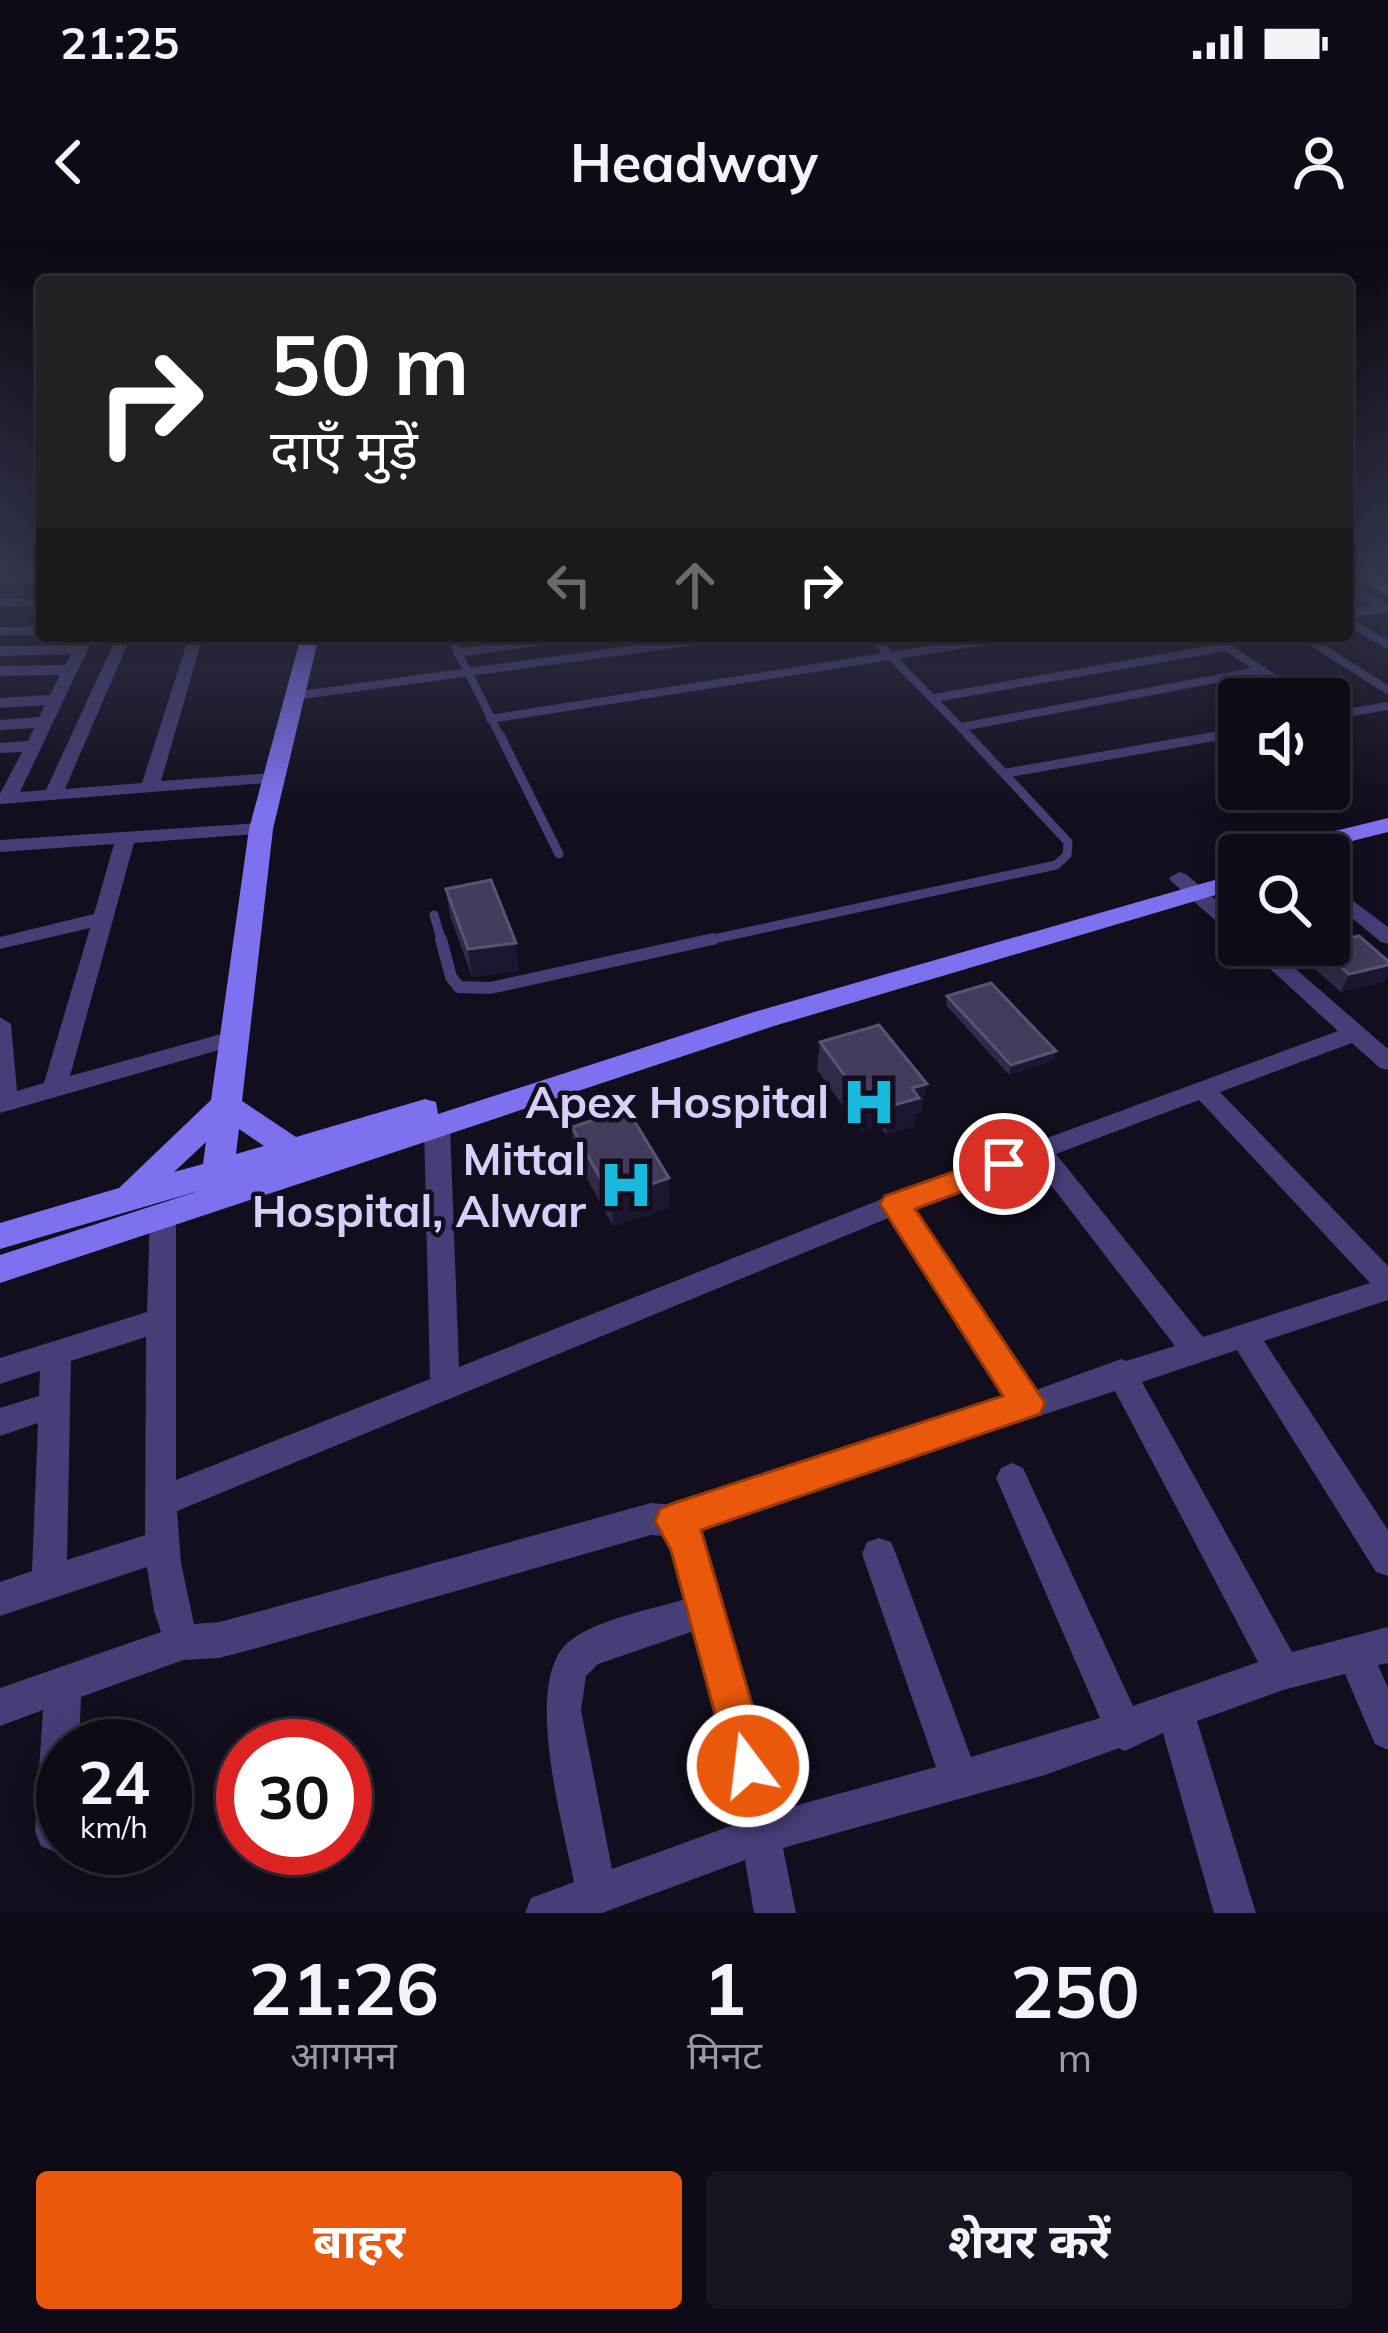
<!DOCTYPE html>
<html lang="hi">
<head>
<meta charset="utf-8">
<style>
	body { margin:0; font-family:Mulish,"Noto Sans Devanagari",sans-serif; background:#17131f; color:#f1f3f6; height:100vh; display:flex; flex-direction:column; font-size:45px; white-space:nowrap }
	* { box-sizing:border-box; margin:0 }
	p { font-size:39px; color:#9b9aa1 }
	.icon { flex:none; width:66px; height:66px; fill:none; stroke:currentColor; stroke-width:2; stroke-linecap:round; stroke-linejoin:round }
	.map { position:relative; height:1673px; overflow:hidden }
	.panel { display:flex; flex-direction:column; background:#0e0a16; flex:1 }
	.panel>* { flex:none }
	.guide { position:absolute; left:36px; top:36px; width:1317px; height:366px; border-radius:12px; box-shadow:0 6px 30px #0003,0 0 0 3px #2e2b35; background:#202124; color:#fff; overflow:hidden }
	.buttons { position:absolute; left:1218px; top:438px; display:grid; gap:24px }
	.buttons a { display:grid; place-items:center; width:132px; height:132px; border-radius:12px; background:#0e0a16; box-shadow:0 6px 30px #0003,0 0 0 3px #2e2b35; font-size:60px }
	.speed { position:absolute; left:36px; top:1479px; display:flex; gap:24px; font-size:60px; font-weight:700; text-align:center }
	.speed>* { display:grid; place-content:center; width:156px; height:156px; border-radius:50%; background:#0e0a16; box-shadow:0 6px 30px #0003,0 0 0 3px #2e2b35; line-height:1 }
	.speed small { font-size:30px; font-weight:400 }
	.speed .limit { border:18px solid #d22; background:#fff; color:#111 }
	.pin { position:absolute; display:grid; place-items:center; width:102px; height:102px; color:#fff; margin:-51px; border:6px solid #fff; border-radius:50%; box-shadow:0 3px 12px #0007 }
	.me { position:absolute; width:132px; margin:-66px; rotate:345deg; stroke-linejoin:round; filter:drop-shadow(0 0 9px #0008) }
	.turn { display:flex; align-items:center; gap:42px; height:252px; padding:0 36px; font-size:54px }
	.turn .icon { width:156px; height:156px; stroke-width:2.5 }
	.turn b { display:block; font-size:84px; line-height:102px }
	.lanes { display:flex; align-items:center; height:114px; padding:0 36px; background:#0003; justify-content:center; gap:60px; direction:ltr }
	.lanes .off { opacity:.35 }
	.eta { display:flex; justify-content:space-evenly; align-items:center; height:204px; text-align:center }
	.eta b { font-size:72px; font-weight:700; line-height:84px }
	.action { display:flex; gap:24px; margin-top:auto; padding:24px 36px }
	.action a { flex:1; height:138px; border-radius:12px; background:#ea580c; color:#fff; font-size:48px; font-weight:700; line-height:138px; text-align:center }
	.action a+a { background:#17131f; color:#f1f3f6 }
	.status { display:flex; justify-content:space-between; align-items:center; height:84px; padding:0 60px; background:#0e0a16; direction:ltr }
	.status svg { height:33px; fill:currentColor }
	header { display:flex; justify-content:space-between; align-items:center; height:156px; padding:0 36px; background:#0e0a16; font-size:54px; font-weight:700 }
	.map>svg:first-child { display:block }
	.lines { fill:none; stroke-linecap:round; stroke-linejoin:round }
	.lane-far2 { stroke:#453e77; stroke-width:8 }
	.lane-far1 { stroke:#453e77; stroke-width:9 }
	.lane { stroke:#453e77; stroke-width:12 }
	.street { fill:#453e77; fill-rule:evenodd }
	.secondary { fill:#7e71ef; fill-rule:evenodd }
	.wall { fill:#312949 }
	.shaded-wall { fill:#1d1630 }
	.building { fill:#433a5c; stroke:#5a5275; stroke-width:3 }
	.route { fill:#ea580c; stroke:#983908; stroke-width:3 }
	.labels { text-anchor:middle; stroke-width:9; stroke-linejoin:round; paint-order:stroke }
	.poi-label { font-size:45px; font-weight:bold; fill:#d7cffa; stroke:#120e1d; text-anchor:end }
</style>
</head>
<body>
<div class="status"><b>21:25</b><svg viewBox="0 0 49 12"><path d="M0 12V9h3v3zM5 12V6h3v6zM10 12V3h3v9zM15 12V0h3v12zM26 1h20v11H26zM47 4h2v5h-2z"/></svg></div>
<header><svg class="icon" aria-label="back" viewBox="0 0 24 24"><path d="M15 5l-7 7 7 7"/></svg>Headway<svg class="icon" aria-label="person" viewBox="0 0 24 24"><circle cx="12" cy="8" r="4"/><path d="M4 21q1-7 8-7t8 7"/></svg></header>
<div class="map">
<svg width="1388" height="1673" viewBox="0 0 1388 1673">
	<rect width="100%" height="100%" fill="#120e1d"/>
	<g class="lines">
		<g class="lane-far2">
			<polyline points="1347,346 1386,368"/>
			<polyline points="1347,374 1387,368"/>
			<polyline points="1347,381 1388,405"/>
			<polyline points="450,396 501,498"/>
			<polyline points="871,396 971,498"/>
			<polyline points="1210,396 1305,459"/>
			<polyline points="1303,396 1388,450"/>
			<polyline points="457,413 579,396"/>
			<polyline points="294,456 732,396"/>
			<polyline points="934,458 1226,407"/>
			<polyline points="1329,476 1388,466"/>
			<polyline points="490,479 1018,396"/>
			<polyline points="962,487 1263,430"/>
			<polyline points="1205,498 1239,492"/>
		</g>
		<g class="lane-far1">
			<polyline points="500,495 559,614"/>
			<polyline points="1007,533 1222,495"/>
			<polyline points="434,675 442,702"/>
			<polyline points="700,702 1056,625 1067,615 1068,602 968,495"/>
		</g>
		<polyline class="lane" points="441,699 451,737 459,747 490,748 713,699"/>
		<g class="street">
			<polygon points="42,335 42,343 0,344 0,336"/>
			<rect x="0" y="358" width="42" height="8"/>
			<rect x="0" y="387" width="42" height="8"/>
			<polygon points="80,396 94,396 20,552 46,550 117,396 131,396 65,549 142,543 189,396 203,396 161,541 273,533 279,534 279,542 0,564 0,554 22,512 0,513 0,503 28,501 34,488 0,490 0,480 39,477 45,465 0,468 0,458 50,455 60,435 0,436 0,426 65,425 71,414 0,416 0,406 75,405"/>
			<polygon points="261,583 270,589 268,593 134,603 70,836 232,791 240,794 244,799 240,804 0,873 0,777 11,784 17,851 44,843 90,688 0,709 0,697 94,674 114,604 0,612 0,600"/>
			<polygon points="1179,632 1186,634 1239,680 1239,697 1232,695 1172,642 1169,638"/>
			<polygon points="1329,643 1388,687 1388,704 1381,702 1329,659"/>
			<path d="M1244 705H1268L1388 809V830L1380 828 1352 803 1220 852 1388 1026V1060L1264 1101 1388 1290V1336L1376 1332 1237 1110 1142 1142 1292 1412 1388 1387V1423L1378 1425 1388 1448V1510L1375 1504 1345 1434 1283 1450 1197 1481 1256 1673H1214L1163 1493 1125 1511 1119 1508 1045 1535 783 1608 796 1673H754L745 1620 602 1673H525L531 1658 574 1642C564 1587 520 1437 571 1400 601 1378 650 1370 685 1359L673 1309 664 1296 651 1295 257 1408 219 1418 183 1420 81 1457 79 1506H63L64 1608 55 1612 41 1606 35 1592 43 1470 0 1486V1448L161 1392 154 1371 147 1327 0 1376V1342L32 1331 38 1183 0 1196V1168L39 1156 40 1131 0 1144V1118L147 1072 150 976 153 969 163 966 173 969 176 976V1240L430 1139 424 886 428 880H446L450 886 459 1127 887 957 1338 791ZM1199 860 1370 1043 1203 1097 1056 914ZM1034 923 1175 1106 1126 1121 1121 1119 1036 1150 913 968ZM891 977 1007 1159 674 1265 651 1263 257 1372 219 1382 194 1384 181 1323 177 1271ZM146 1097 145 1295 67 1320 71 1121ZM1115 1151 1258 1422 1133 1466 1023 1228 1012 1223 1001 1228 996 1238 1100 1478 971 1517 896 1314 891 1302 879 1298 867 1302 862 1314 936 1527 776 1571 767 1526 698 1289ZM694 1391 729 1526 739 1583 612 1629 581 1470 586 1436 598 1424Z"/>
		</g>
		<g class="secondary">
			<polygon points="1352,333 1372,333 1388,343 1388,356"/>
			<path d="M301 396H319L273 589 242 861 296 897 425 859 436 862 438 874 754 772 1239 633V648L774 786 0 1043V1015L202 950 0 1009V983L119 948 211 860 249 589ZM239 889 264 906 236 914ZM206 902 203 924 174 932Z"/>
			<polygon points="1388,578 1388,592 1296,615 1255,615 1258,610"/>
		</g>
	</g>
	<g class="wall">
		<polygon points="446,649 519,731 472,737 450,676"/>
		<polygon points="1317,706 1388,721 1388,732 1383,742 1341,752 1309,724"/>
		<polygon points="947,756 1054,820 1009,835 946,765"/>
		<polygon points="820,802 922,872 916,873 914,886 886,895 879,885 861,891 817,830"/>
		<polygon points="572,887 670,967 613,986 574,915"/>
	</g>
	<g class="shaded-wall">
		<polygon points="516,703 519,731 472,737 468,709"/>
		<polygon points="1388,725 1388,732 1383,742 1341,752 1349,734"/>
		<polygon points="1056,811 1054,820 1009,835 1011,825"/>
		<polygon points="927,844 922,872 916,873 914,886 886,895 890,866 912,848"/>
		<polygon points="883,857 879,885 861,891 865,863"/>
		<polygon points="669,938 670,967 613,986 611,958"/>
	</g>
	<g class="building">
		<polygon points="491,640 516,703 468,709 446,649"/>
		<polygon points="1359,696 1388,721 1388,725 1349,734 1317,706 1329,705 1329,703"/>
		<polygon points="991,743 1056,811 1011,825 947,756"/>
		<polygon points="879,785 927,844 912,848 919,858 890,866 883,857 865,863 820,802"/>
		<polygon points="627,869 669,938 611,958 572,887"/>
	</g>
	<linearGradient id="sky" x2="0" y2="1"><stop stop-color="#0a0810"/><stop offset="0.59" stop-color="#33364c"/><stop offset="1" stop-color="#33364c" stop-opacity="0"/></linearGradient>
	<rect width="1388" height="567" fill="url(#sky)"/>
	<polygon class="route" points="1004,914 1014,917 1018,924 1014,932 915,969 1045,1163 1040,1174 701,1290 770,1526 764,1541 748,1548 733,1541 671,1310 655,1281 660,1269 674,1263 1003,1156 880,964 885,956"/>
	<defs>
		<symbol id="hospital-bare" viewBox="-9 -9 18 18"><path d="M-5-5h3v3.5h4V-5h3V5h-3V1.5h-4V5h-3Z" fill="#18b9dd" stroke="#120e1d" stroke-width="2.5" paint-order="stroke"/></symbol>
	</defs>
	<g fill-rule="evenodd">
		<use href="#hospital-bare" x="831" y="824" width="76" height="76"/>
		<use href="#hospital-bare" x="588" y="907" width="76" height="76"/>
	</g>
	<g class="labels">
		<g class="poi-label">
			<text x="829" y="878">Apex Hospital</text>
			<text x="586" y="935">Mittal<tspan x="586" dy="52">Hospital, Alwar</tspan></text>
		</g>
	</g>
</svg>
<div class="buttons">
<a><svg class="icon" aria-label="sound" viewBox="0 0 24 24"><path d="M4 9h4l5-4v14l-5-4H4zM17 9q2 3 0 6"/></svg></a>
<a><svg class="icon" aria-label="search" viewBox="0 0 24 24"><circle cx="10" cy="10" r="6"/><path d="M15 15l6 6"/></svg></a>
</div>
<div class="speed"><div>24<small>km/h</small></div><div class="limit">30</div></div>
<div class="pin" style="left:1004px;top:924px;background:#d93025"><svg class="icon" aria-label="arrive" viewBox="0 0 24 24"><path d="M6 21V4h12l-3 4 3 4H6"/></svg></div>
<svg class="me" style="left:748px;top:1526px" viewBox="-20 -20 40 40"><circle r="17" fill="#ea580c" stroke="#fff" stroke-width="3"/><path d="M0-11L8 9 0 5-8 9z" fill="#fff"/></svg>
<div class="guide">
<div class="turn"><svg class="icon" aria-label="right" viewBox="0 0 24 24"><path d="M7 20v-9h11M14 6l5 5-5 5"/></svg><div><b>50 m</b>दाएँ मुड़ें</div></div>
<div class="lanes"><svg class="icon off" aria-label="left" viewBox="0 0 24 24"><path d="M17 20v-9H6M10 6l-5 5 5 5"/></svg><svg class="icon off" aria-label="ahead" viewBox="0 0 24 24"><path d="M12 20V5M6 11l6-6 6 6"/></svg><svg class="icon" aria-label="right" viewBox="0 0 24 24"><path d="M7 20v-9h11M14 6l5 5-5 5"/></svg></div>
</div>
</div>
<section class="panel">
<div class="eta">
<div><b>21:26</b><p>आगमन</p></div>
<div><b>1</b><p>मिनट</p></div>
<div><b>250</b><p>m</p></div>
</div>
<div class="action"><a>बाहर</a><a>शेयर करें</a></div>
</section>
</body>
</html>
